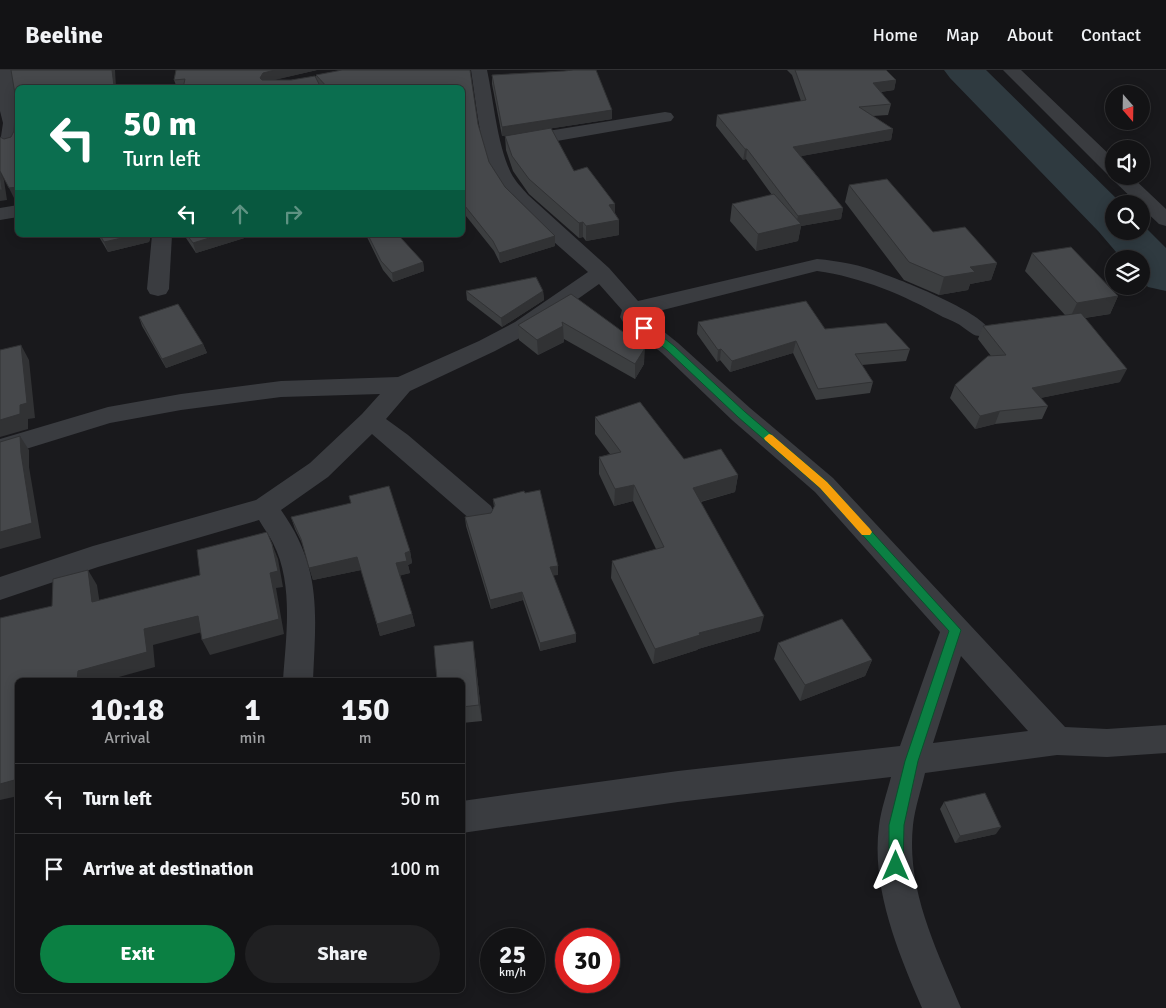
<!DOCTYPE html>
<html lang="en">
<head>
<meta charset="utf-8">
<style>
	body { margin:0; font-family:Signika,sans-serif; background:#202022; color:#f1f3f6; height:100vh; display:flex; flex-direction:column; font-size:19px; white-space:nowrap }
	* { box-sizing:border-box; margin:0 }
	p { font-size:16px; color:#9d9ea0 }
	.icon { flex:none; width:28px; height:28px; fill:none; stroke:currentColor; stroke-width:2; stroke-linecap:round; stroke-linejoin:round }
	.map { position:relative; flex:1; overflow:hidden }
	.panel { position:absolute; left:15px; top:608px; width:450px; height:315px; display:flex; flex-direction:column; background:#131315; border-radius:8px; box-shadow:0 2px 12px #0003,0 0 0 1px #323234 }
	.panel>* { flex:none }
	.top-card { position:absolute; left:15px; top:15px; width:450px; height:152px; border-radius:8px; box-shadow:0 2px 12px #0003,0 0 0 1px #323234; background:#0b6e4f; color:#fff; overflow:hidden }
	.needle { width:32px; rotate:160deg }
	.buttons { position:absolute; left:1105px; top:15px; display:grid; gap:10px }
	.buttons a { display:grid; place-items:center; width:45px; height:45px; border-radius:50%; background:#131315; box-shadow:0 2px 12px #0003,0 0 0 1px #323234; font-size:25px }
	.speed { position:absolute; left:480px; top:858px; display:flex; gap:10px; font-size:25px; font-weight:700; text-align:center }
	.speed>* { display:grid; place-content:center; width:65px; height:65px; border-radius:50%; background:#131315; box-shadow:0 2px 12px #0003,0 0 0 1px #323234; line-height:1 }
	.speed small { font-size:12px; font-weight:400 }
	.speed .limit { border:8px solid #d22; background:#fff; color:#111 }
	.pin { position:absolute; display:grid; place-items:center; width:42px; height:42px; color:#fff; margin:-21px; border-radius:10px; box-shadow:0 2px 8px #0006 }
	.me { position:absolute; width:55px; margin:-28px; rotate:0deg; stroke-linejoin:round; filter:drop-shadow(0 0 4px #0008) }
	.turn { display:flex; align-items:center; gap:18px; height:105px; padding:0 25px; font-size:22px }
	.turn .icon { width:65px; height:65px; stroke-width:2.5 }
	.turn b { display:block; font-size:35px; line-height:42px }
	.lanes { display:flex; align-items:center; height:48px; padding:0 25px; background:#0003; justify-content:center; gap:25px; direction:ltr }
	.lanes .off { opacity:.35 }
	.eta { display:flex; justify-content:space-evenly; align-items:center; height:85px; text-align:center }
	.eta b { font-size:30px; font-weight:700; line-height:35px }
	.primary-button { display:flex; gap:10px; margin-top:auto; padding:10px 25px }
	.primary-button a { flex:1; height:58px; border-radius:30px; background:#0b8043; color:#fff; font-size:20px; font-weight:700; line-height:58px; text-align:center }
	.primary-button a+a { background:#202022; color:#f1f3f6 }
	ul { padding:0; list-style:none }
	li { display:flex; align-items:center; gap:15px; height:70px; padding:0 25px; border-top:1px solid #323234 }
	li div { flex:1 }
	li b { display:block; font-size:19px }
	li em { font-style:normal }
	header { display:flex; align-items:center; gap:30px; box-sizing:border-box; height:70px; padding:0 25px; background:#131315; border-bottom:1px solid #323234 }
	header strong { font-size:24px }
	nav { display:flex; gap:28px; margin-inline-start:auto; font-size:18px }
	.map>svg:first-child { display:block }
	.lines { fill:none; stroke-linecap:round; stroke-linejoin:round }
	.river { fill:#2f3a40; fill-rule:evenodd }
	.minor { fill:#3a3c40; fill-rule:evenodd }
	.wall { fill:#3c3e40 }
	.shaded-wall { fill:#313234 }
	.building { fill:#46484b; stroke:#313234 }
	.route { fill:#0b8043; stroke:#07532c }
	.slow { fill:#f59e0b }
</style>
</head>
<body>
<header>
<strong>Beeline</strong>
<nav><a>Home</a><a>Map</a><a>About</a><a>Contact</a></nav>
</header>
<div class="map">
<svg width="1166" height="938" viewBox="0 0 1166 938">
	<rect width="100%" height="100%" fill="#19191c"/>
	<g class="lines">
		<polygon class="river" points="944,0 986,0 1122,134 1114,134 1114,161 1141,161 1141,153 1166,178 1166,221 1148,217 1141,209 1141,189 1122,189 1099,162 950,8"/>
		<g class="minor">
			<polygon points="0,0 12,0 18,39 17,71 15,75 8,77 0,73 3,53 0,41"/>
			<path d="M471 0H487C494 32 497 74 511 103 515 111 522 118 528 125L609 198 638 231 817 189C839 191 861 195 881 203 906 212 977 240 990 260L987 265C975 268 973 264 964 258 958 253 950 250 943 247 904 225 861 207 817 201L643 245 678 273 750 338 833 408 1065 657 1107 659 1166 655V683L1107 687 1057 685 925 703C921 720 915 738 913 755 906 820 937 880 961 938H922C898 882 871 818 879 756 881 739 887 723 891 707L678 732 462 763V731L678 701 900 676 940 562 815 422 732 350 662 283 623 252 620 247 622 240 599 214 531 262 495 281 410 321 386 349 408 365 491 436 494 443 491 450 481 453 471 450 372 364 328 407 281 440C322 498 316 543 313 610H283C286 566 294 514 273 473 269 465 263 457 259 450L98 497 0 530V507L93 476 256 430 310 393 362 344 380 324 281 327 181 340 110 353 0 387V369L108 337 181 324 281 311 398 307 479 271 515 252 588 202C563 179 502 131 491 101 479 69 476 33 471 0ZM961 586 1028 661 933 673Z"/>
			<polygon points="1003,0 1021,0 1114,89 1114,106 1131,106 1166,139 1166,156 1159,154 1141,137 1141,134 1138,134 1113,110 1111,105 1107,104"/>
			<polygon points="665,42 671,43 674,47 671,51 517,78 510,76 508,72 510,68 517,66"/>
			<polygon points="18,135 18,147 0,150 0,138"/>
			<polygon points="152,165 172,165 169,219 166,224 158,226 150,224 147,219"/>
		</g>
	</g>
	<g class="wall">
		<polygon points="176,0 317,0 273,10 291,10 315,6 316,8 316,5 342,0 470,0 478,54 489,92 505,117 555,166 555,176 500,193 494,181 466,146 462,147 462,18 177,18 174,10"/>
		<polygon points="787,0 886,0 896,10 894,20 881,22 891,34 888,45 873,46 893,59 891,70 801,86 843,138 841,149 801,156 798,171 756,181 730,151 732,134 772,125 746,89 743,90 716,56 717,45 801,31 792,5"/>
		<polygon points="564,1 612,49 502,66 492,14 492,5"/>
		<polygon points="505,66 574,101 615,143 619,150 619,165 586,171 583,167 579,168 529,124 513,101 506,80"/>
		<polygon points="849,115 933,162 997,193 991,210 970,214 968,220 939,225 904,210 845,132"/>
		<polygon points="98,165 151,165 149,172 108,182"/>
		<polygon points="184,165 254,165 196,183"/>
		<polygon points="366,165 400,165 401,168 423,192 424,201 393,212 383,200"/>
		<polygon points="1032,183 1118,226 1110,244 1085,248 1120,312 1040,328 1048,336 1042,349 995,354 975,359 950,328 955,315 991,286 978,269 983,256 1065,245 1025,201"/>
		<polygon points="466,221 543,221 544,230 502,257 467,230"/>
		<polygon points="571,224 644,294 635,309 564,269 564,272 538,285 519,270 518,255"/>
		<polygon points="139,247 203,274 207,283 166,298 142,256"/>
		<polygon points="698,252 825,259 910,279 906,291 862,295 873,312 870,323 816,330 793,283 730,302 720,290 717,292 697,264"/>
		<polygon points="595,347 684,389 738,405 735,422 701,432 760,561 698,579 697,580 653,594 611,508 612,491 656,479 633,431 614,436 599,404 599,387 610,384 595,364"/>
		<polygon points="493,429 558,496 558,505 553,505 576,572 540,581 523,530 491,539 466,456 465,447 491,443 494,437"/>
		<polygon points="291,447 410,481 412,493 408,495 410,503 400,505 412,544 415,556 380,566 361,500 313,510 304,477 295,459"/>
		<polygon points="778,573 872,590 865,606 800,631 774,589"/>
		<polygon points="475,587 482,651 462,653 462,610"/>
		<polygon points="944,732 996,764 955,773 940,739"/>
	</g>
	<g class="shaded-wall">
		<polygon points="112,0 115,0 116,18 113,18"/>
		<polygon points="275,0 317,0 266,12 262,17 260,8 263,3"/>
		<polygon points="896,10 894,20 871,23 873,13"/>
		<polygon points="612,40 612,49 502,66 502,57"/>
		<polygon points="893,59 891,70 791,88 793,77"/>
		<polygon points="745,79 747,79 746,89 743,90"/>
		<polygon points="0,101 4,110 7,130 0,131"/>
		<polygon points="18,117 18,128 14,128 9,118"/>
		<polygon points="615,134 615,149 609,135"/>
		<polygon points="462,136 465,136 466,146 462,147"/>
		<polygon points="843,138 841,149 801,156 798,171 756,181 758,164 796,155 798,146"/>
		<polygon points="619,150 619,165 586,171 586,156"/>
		<polygon points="583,152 583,167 579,168 579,153"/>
		<polygon points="135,165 151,165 149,172 108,182 104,172"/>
		<polygon points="219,165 254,165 196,183 193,173"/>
		<polygon points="555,166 555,176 500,193 499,183"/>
		<polygon points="423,192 424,201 393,212 392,203"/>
		<polygon points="997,193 991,210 970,214 968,220 939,225 944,207 970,197"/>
		<polygon points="543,221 544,230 502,257 501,248"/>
		<polygon points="1118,226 1110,244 1069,250 1077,233"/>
		<polygon points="563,256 564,272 538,285 537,270"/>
		<polygon points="796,271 793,283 730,302 732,291"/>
		<polygon points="203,274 207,283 166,298 162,289"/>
		<polygon points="21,275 29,290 35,348 28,349 28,359 0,367 0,350"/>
		<polygon points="645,278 644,294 635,309 635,294"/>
		<polygon points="721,279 720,290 717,292 718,280"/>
		<polygon points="1127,299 1120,312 1026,331 1032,318"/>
		<polygon points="1000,341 995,354 975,359 980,346"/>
		<polygon points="20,366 29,380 29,397 41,468 0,479 0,462 21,383"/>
		<polygon points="738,405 735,422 691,434 693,418"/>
		<polygon points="634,415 633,431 614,436 615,419"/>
		<polygon points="272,474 278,489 283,517 276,518 284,564 210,585 202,570"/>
		<polygon points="410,481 412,493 408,495 410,503 399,506 396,493 405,483"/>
		<polygon points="357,487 361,500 313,510 309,498"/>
		<polygon points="558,496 558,505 550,506 550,497"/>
		<polygon points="88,500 97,515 102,548 92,532"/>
		<polygon points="522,522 523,530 491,539 490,530"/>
		<polygon points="412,544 415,556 380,566 377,554"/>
		<polygon points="198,546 206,561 153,575 155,597 108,610 77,610 78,601 144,559"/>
		<polygon points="764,546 760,561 698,579 697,580 653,594 655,579 699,563"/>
		<polygon points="576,564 576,572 540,581 540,573"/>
		<polygon points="473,571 475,587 482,651 479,635"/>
		<polygon points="872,590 865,606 800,631 805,615"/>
		<polygon points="18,709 18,726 0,730 0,714"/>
		<polygon points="1001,757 996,764 955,773 960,766"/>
	</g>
	<g class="building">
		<polygon points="11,0 112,0 114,16 113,18 18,18 18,117 9,118 0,101 0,67 4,69 11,67 14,61 16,30"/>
		<polygon points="176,0 275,0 263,3 260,8 262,10 291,10 315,6 321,18 183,18 185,9 174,10"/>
		<polygon points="342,0 470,0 478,54 489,92 505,117 555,166 499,183 493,171 465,136 462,136 462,18 328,18 316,5"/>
		<polygon points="573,0 596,0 612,40 502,57 492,5 564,1"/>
		<polygon points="795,0 886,0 896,10 873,13 891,34 859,37 893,59 793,77 843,138 798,146 747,79 745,79 717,45 806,30"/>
		<polygon points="551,58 574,101 587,97 615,134 609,135 619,150 586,156 583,152 579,153 529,109 512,86 505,66"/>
		<polygon points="0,103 2,120 0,120"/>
		<polygon points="887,109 933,162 965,157 997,193 970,197 975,202 944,207 909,192 849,115"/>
		<polygon points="774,124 801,154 758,164 732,134"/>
		<polygon points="100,165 135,165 104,172"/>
		<polygon points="187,165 219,165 193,173"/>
		<polygon points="368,165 400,165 401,168 423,192 392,203 381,191"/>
		<polygon points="1071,177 1118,226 1077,233 1032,183"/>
		<polygon points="536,207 543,221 501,248 466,221"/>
		<polygon points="571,224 645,278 635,294 562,252 563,256 537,270 518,255"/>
		<polygon points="806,231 825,259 886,253 910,279 855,284 873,312 818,319 796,271 732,291 721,279 718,280 698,252"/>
		<polygon points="178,234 203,274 162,289 139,247"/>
		<polygon points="1081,243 1127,299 1032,318 1048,336 1000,341 980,346 955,315 988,286 1006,285 983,256"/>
		<polygon points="21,275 27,333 20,335 20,344 0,350 0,280"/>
		<polygon points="640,332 684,389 721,379 738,405 693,418 764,546 699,563 700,565 655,579 612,491 664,477 634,415 615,419 599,387 621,382 595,347"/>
		<polygon points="20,366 21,383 32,453 0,462 0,372"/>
		<polygon points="389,416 410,481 405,483 407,491 396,493 412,544 377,554 357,487 309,498 301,469 291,447 351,433 349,426"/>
		<polygon points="540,420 558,496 550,497 576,564 540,573 522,522 490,530 465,447 491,443 495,435 493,429 524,421 525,423"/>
		<polygon points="267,462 272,474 278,501 270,503 279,549 202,570 198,546 144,559 147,582 78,601 77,610 18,610 18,709 0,714 0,548 52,536 53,509 88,500 92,532 200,505 197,480"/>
		<polygon points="842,549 872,590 805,615 778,573"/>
		<polygon points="473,571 479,635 462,637 462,610 437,610 434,576"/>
		<polygon points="985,723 1001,757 960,766 944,732"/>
	</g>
	<polygon class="route" points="641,255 648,255 674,276 745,342 827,412 961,560 918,691 904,755 903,796 901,801 896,803 891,801 889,796 889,755 905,691 949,561 820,418 738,347 667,280 641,260"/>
	<polygon class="slow" points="769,364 772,365 827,412 870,459 872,462 870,465 862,465 820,418 765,370 764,368"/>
</svg>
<div class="buttons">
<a><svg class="needle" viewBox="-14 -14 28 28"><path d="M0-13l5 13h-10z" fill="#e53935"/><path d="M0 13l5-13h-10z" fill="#9d9ea0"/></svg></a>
<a><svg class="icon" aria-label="sound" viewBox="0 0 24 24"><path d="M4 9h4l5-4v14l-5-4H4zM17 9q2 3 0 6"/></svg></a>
<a><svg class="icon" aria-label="search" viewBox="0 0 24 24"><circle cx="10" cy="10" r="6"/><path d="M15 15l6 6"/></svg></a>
<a><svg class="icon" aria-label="layers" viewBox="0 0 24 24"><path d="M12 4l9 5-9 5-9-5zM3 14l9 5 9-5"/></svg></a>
</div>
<div class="speed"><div>25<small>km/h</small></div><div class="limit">30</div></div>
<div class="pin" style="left:644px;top:258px;background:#d93025"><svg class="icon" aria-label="arrive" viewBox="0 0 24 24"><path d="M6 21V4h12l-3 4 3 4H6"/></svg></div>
<svg class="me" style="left:896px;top:796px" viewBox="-20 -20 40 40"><path d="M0-17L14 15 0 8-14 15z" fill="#0b8043" stroke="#fff" stroke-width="4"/></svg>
<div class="top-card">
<div class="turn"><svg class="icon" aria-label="left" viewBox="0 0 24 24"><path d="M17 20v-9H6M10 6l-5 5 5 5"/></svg><div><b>50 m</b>Turn left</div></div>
<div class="lanes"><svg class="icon" aria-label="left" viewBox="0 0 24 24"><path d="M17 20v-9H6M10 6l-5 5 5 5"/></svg><svg class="icon off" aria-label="ahead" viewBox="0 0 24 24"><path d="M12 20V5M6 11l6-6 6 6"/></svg><svg class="icon off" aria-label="right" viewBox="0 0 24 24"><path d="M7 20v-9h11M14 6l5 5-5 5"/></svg></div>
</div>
<section class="panel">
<div class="eta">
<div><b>10:18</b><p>Arrival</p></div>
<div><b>1</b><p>min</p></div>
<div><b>150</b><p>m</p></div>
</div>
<ul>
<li><svg class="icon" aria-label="left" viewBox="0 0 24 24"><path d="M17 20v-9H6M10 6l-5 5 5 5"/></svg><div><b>Turn left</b></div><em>50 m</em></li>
<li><svg class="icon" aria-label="arrive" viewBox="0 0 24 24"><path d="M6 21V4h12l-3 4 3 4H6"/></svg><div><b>Arrive at destination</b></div><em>100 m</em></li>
</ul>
<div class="primary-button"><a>Exit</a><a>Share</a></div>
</section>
</div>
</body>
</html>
